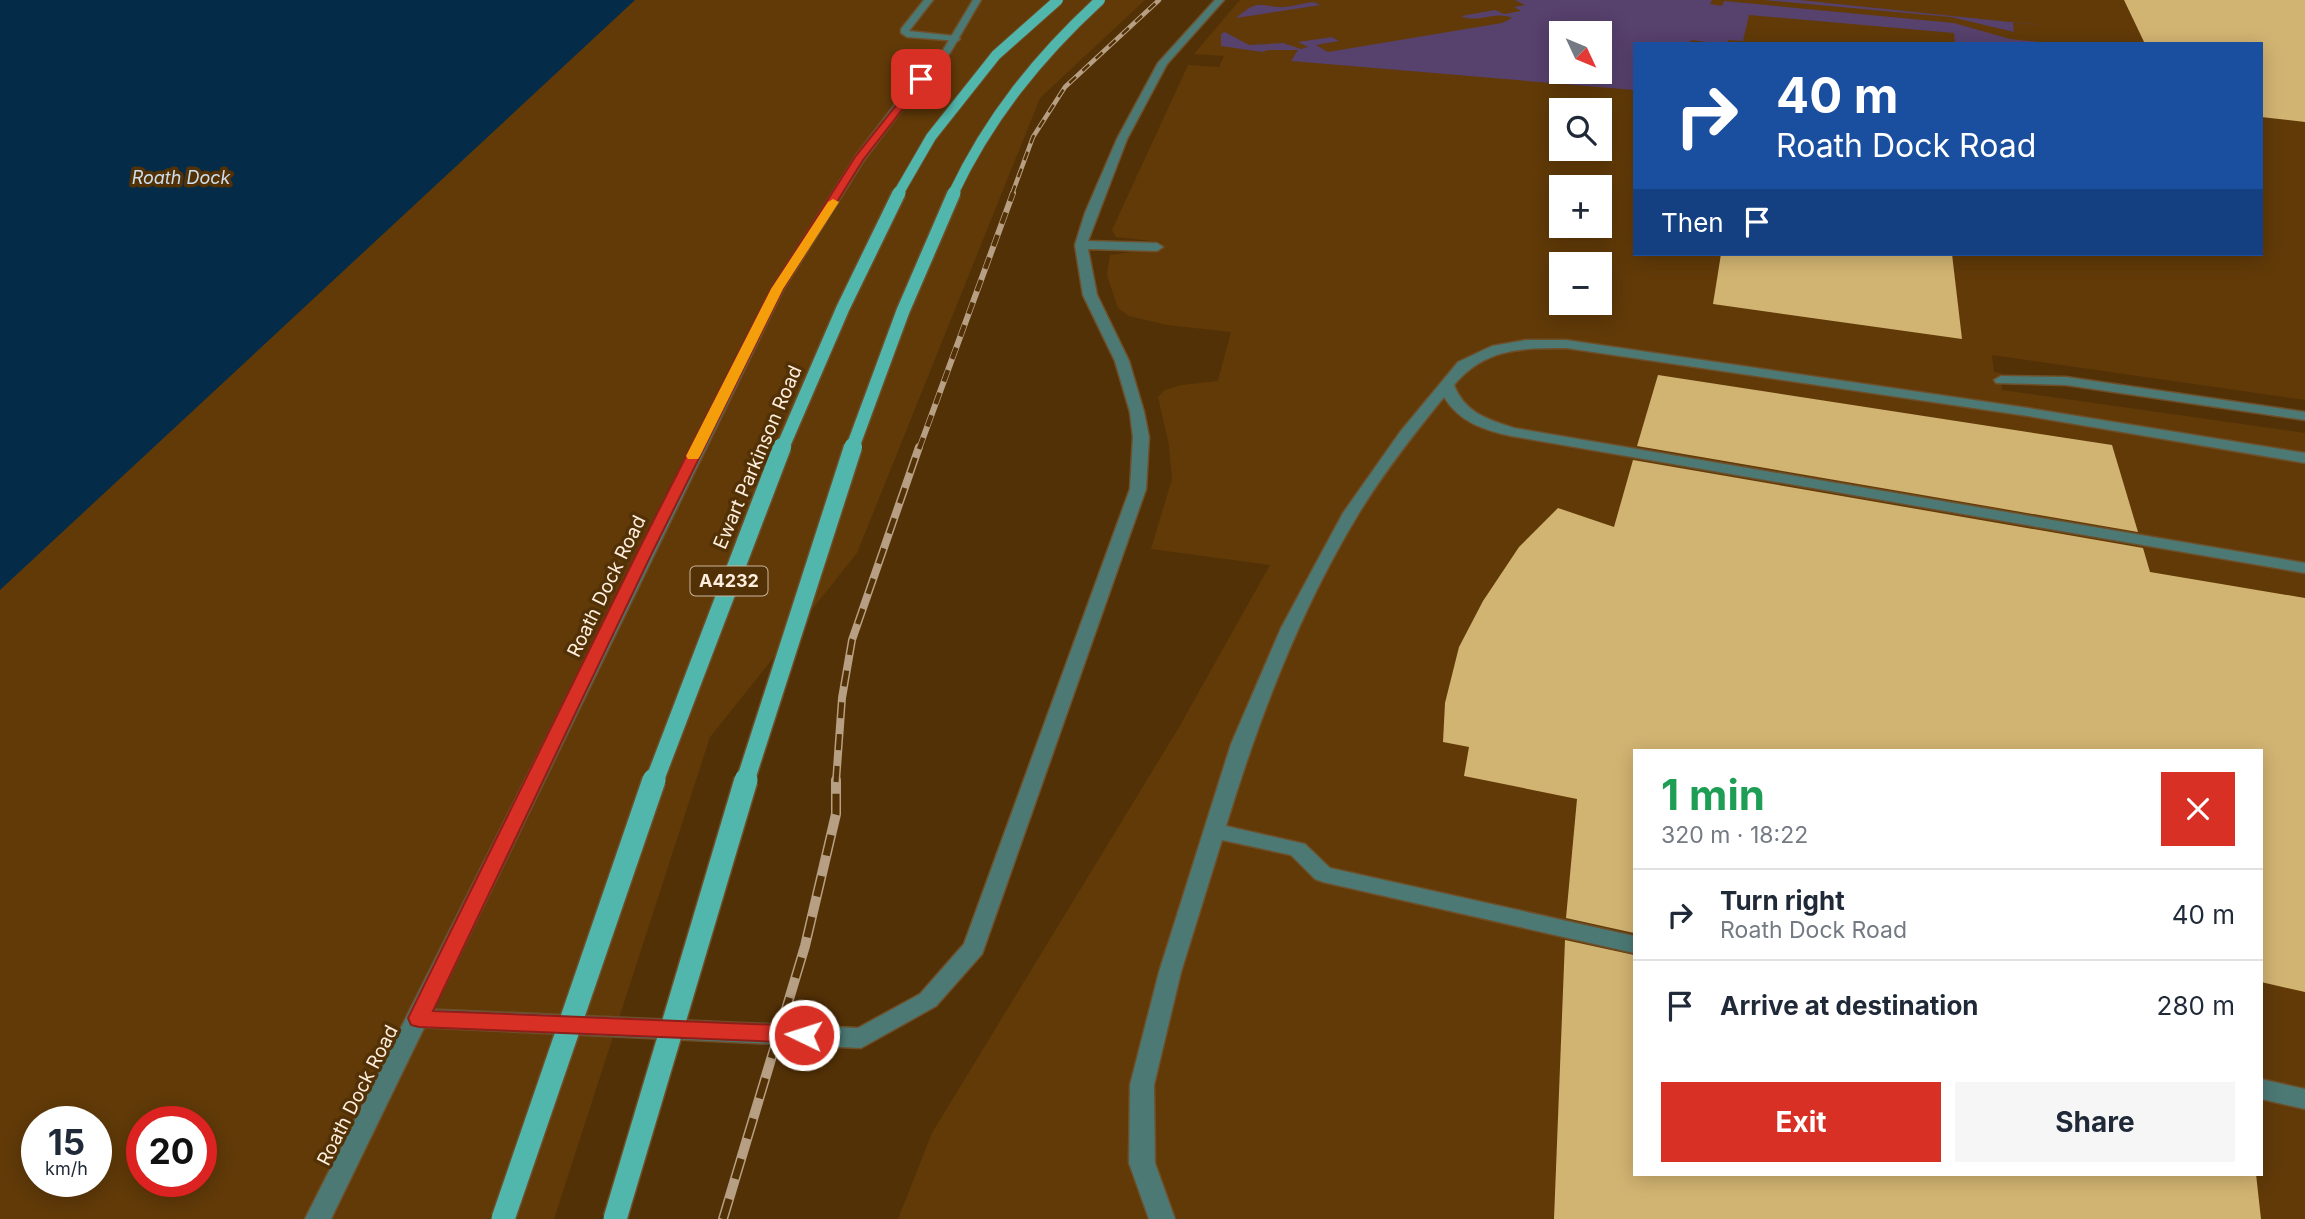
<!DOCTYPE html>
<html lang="en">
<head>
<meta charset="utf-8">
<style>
	body { margin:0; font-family:Inter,sans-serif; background:#f6f6f7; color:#1f2937; height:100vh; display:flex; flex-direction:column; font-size:26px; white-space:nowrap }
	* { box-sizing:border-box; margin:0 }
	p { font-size:23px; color:#747a83 }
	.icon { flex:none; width:38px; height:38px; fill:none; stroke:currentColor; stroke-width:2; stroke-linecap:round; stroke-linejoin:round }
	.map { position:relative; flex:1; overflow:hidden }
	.details { position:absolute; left:1633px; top:749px; width:630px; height:427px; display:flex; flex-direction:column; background:#fff; border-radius:0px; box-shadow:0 4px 18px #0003 }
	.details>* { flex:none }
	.guide { position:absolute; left:1633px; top:42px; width:630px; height:214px; border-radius:0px; box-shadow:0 4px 18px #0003; background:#1a4fa0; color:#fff; overflow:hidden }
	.needle { width:46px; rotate:134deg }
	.controls { position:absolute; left:1549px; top:21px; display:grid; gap:14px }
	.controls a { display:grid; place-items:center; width:63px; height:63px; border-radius:0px; background:#fff; box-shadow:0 4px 18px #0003; font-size:35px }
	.speed { position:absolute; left:21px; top:1106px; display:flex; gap:14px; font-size:35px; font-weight:700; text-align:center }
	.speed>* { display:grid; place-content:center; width:91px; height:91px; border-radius:50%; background:#fff; box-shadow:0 4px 18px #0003; line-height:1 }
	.speed small { font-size:18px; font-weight:400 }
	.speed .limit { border:10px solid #d22; background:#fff; color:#111 }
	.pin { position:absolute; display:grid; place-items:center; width:60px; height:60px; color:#fff; margin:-30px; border-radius:14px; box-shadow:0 4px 10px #0006 }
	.me { position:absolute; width:77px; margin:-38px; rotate:274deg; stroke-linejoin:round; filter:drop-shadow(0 0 5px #0008) }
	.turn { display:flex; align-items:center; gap:24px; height:147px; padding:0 28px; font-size:32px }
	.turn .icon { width:91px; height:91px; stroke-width:2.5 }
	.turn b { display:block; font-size:49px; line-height:60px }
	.then { display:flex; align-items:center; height:66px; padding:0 28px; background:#0003; gap:14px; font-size:26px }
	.round { display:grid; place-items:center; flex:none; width:74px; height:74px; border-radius:0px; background:#f6f6f7 }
	.head { display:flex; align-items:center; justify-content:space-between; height:119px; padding:0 28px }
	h1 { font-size:42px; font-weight:700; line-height:52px; color:#1e9e55 }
	.primary-button { display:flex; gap:14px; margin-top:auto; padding:14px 28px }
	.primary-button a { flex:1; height:80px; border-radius:0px; background:#d93025; color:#fff; font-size:28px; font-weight:700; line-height:80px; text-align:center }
	.primary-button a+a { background:#f6f6f7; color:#1f2937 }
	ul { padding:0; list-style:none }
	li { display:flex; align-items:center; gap:21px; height:91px; padding:0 28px; border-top:2px solid #e0e1e3 }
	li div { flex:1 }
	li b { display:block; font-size:26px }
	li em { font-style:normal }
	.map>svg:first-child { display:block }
	.built { fill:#613a08; fill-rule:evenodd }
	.green { fill:#57416d; fill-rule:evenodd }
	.water { fill:#042b48 }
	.building { fill:#d2b472 }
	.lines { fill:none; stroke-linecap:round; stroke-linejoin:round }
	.lane-casing { stroke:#6e4f29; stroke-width:3 }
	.street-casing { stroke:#6e4f29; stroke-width:3 }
	.lane { fill:#4c7974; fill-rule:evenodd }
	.street { fill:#4c7974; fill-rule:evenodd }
	.rail-far3-casing { stroke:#b69f83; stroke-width:4.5 }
	.rail-far2-casing { stroke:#b69f83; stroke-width:6 }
	.rail-far1-casing { stroke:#b69f83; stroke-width:8 }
	.rail-casing { stroke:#b69f83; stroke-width:10 }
	.rail-far3 { stroke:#533106; stroke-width:2.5; stroke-dasharray:9; stroke-linecap:butt }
	.rail-far2 { stroke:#533106; stroke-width:4.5; stroke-dasharray:12; stroke-linecap:butt }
	.rail-far1 { stroke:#533106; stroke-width:5; stroke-dasharray:16; stroke-linecap:butt }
	.rail { stroke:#533106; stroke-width:7; stroke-dasharray:21; stroke-linecap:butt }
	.primary-bridge-far3-casing { stroke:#6e4f29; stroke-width:12; stroke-linecap:butt }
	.primary-bridge-far2-casing { stroke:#6e4f29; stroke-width:16; stroke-linecap:butt }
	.primary-bridge-far1-casing { stroke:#6e4f29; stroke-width:21; stroke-linecap:butt }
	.primary-bridge-casing { stroke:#6e4f29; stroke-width:26; stroke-linecap:butt }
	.primary-bridge-far3 { stroke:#51b6ac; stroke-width:10 }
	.primary-bridge-far2 { stroke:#51b6ac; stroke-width:13 }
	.primary-bridge-far1 { stroke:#51b6ac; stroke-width:18 }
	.primary-bridge { stroke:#51b6ac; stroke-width:23 }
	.route { fill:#d93025; stroke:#8d1f18; stroke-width:2 }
	.slow { fill:#f59e0b }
	.labels { text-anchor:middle; stroke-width:7; stroke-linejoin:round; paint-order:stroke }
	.far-water-label { font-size:18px; font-style:italic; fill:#cddeee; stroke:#533106 }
	.shield { fill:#533106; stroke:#cbb59d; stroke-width:2 }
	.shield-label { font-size:18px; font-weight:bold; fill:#feeede }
	.street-label { font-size:19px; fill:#feeede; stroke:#533106 }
</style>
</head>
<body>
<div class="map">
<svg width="2305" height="1219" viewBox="0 0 2305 1219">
	<rect width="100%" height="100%" fill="#533106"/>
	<g class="built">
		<path d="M0 0H1145L1040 98 857 553 710 737 554 1219H0ZM37 1122H96V1181H37ZM142 1122H201V1181H142Z"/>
		<path d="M1240 0H2305V400L1992 355 1994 372 2001 373 2002 390 2305 433V1219H898L932 1133 1178 729 1270 565 1151 549 1172 479 1169 445 1158 397 1165 390 1181 385 1218 381 1231 332 1167 325 1129 316 1118 308 1107 275 1110 255 1133 252H1155L1161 242 1116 237 1112 230 1188 65 1219 67 1224 56 1194 54ZM1561 33H1600V72H1561ZM1634 44H2261V254H1634ZM1561 110H1600V149H1561ZM1561 187H1600V226H1561ZM1561 264H1600V303H1561ZM1634 751H2261V1174H1634Z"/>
	</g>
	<g class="green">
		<path d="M1515 0H1712L1710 4 1722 6 1724 1 1954 23 2010 39 2059 44H1955L1954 33 1749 15 1743 41 1728 40 1727 44H1723L1691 40 1689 44H1634V90L1291 61 1298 50H1268L1262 52 1221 46V34L1225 32 1249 45 1283 43 1301 49 1308 47 1298 42 1332 37 1339 41 1316 45 1328 52 1502 23 1512 18C1495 10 1478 24 1461 16L1495 10 1504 14 1521 11 1514 7 1525 5ZM1561 33H1600V72H1561Z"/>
		<polygon points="1764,0 1799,0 2040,25 2013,22 2014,32 1951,17"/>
		<path d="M1313 2 1321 5 1236 18C1255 2 1255 4 1278 7 1288 8 1303 3 1313 2Z"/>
	</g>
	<polygon class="water" points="0,0 635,0 0,590"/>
	<g class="building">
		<polygon points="2124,0 2305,0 2305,122 2261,117 2261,44 2145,44"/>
		<polygon points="1721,254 1952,254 1962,339 1713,304"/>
		<polygon points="1658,375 2112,445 2138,532 1637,446"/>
		<polygon points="1633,460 2143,548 2150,572 2305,598 2305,992 2261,982 2261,751 1634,751 1634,933 1566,918 1577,799 1464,776 1469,747 1443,742 1445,703 1459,647 1483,601 1519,547 1558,508 1614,527"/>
		<polygon points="1565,940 1634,955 1634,1174 2256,1174 2261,1219 1554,1219"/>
	</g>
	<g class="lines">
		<defs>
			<g id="lane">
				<polygon points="924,0 933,0 909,31 955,36 960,39 958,41 907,37 901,33 901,29"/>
				<polygon points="1215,0 1224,0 1167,64 1127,139 1088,241 1157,243 1163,247 1157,251 1088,249 1097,295 1129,361 1144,412 1149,437 1146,489 982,954 936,1006 861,1048 419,1027 411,1025 407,1018 411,1011 419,1009 858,1028 920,994 964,944 1130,489 1133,437 1130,412 1115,361 1083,295 1075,245 1085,213 1117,139 1158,63"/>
				<path d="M1526 340H1566L2028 408 2305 453V463L2028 416 1566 348C1522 348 1485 348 1454 385 1465 413 1487 419 1514 428L2305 563V573L1511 436C1484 430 1459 422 1444 397 1414 434 1384 472 1359 513 1300 610 1259 718 1226 826L1305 844 1330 868 1634 936V953L1323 882 1315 879 1291 855 1222 840 1181 972 1154 1085 1155 1163 1175 1219H1149L1129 1163 1130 1085 1159 972 1231 744 1281 628 1343 513 1400 432 1458 362 1492 346Z"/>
				<polygon points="2001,376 2066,377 2305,412 2305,420 2066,385 1996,383 1994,380"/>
				<polygon points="2261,1079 2305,1089 2305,1109 2261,1099"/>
			</g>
			<polygon id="street" points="973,0 981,0 950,53 913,95 864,160 783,290 331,1219 305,1219 771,290 855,157 905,91 943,50"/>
		</defs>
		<use href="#lane" class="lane-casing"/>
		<use href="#street" class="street-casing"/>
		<use href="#lane" class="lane"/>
		<use href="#street" class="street"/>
		<defs>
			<polyline id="rail-far3" points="1012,194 1033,137 1065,87 1159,0"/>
			<polyline id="rail-far2" points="919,449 1013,193"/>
			<polyline id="rail-far1" points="836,782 842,698 852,640 919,447"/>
			<polyline id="rail" points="723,1219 805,946 836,814 836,780"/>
		</defs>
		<use href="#rail-far3" class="rail-far3-casing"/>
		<use href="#rail-far2" class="rail-far2-casing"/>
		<use href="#rail-far1" class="rail-far1-casing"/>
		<use href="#rail" class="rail-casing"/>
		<use href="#rail-far3" class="rail-far3"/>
		<use href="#rail-far2" class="rail-far2"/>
		<use href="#rail-far1" class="rail-far1"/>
		<use href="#rail" class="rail"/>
		<defs>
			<g id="primary-bridge-far3">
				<polyline points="898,194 931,137 996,55 1058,0"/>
				<path d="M953 194C989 118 1038 57 1100 0"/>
			</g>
			<g id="primary-bridge-far2">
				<polyline points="782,449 843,308 899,193"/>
				<polyline points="852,449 903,311 954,193"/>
			</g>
			<g id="primary-bridge-far1">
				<polyline points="654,782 782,447"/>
				<polyline points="745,782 853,447"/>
			</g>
			<g id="primary-bridge">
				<polyline points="503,1219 654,780"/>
				<polyline points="615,1219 746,780"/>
			</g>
		</defs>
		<use href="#primary-bridge-far3" class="primary-bridge-far3-casing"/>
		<use href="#primary-bridge-far2" class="primary-bridge-far2-casing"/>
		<use href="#primary-bridge-far1" class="primary-bridge-far1-casing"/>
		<use href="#primary-bridge" class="primary-bridge-casing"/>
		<use href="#primary-bridge-far3" class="primary-bridge-far3"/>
		<use href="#primary-bridge-far2" class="primary-bridge-far2"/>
		<use href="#primary-bridge-far1" class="primary-bridge-far1"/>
		<use href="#primary-bridge" class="primary-bridge"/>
	</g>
	<polygon class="route" points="918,78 926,79 863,160 783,289 651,555 433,1011 804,1026 812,1029 815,1035 812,1041 804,1043 419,1027 411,1025 408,1018 636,555 771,289 855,157"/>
	<polygon class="slow" points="833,199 839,202 783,289 700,456 698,459 688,459 686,456 771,289 828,202"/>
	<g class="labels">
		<g class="far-water-label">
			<text x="181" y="184">Roath Dock</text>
		</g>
		<rect class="shield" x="690.5" y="566.5" width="77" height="29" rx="5"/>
		<g class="shield-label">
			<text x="729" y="587">A4232</text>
		</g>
		<g class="street-label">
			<text transform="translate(757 457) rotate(-67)" y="7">Ewart Parkinson Road</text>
			<text transform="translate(606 586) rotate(-64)" y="7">Roath Dock Road</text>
			<text transform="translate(357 1095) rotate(-63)" y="7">Roath Dock Road</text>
		</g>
	</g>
</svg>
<div class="controls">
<a><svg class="needle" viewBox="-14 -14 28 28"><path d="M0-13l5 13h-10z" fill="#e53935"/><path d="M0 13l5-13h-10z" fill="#747a83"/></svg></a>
<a><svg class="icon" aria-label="search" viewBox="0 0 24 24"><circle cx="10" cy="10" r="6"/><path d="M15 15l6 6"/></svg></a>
<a>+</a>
<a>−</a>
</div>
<div class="speed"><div>15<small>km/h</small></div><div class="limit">20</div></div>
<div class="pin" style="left:921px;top:79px;background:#d93025"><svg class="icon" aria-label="arrive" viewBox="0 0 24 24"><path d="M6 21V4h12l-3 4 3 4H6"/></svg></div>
<svg class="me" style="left:804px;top:1035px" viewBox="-20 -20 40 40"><circle r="17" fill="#d93025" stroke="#fff" stroke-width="3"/><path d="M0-11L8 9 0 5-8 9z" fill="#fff"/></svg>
<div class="guide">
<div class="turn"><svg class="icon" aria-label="right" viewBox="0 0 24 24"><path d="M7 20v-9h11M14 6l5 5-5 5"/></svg><div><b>40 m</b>Roath Dock Road</div></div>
<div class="then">Then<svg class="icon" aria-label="arrive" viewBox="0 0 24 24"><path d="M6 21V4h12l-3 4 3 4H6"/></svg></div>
</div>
<section class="details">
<div class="head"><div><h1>1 min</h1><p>320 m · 18:22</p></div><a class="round" style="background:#d93025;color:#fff"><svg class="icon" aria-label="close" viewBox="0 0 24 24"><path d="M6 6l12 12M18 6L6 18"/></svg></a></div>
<ul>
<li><svg class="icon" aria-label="right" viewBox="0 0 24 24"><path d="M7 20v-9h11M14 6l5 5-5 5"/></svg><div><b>Turn right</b><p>Roath Dock Road</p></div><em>40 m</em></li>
<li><svg class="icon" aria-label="arrive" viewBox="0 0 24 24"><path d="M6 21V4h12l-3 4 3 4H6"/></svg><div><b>Arrive at destination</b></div><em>280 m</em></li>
</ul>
<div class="primary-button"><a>Exit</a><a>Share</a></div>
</section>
</div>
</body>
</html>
